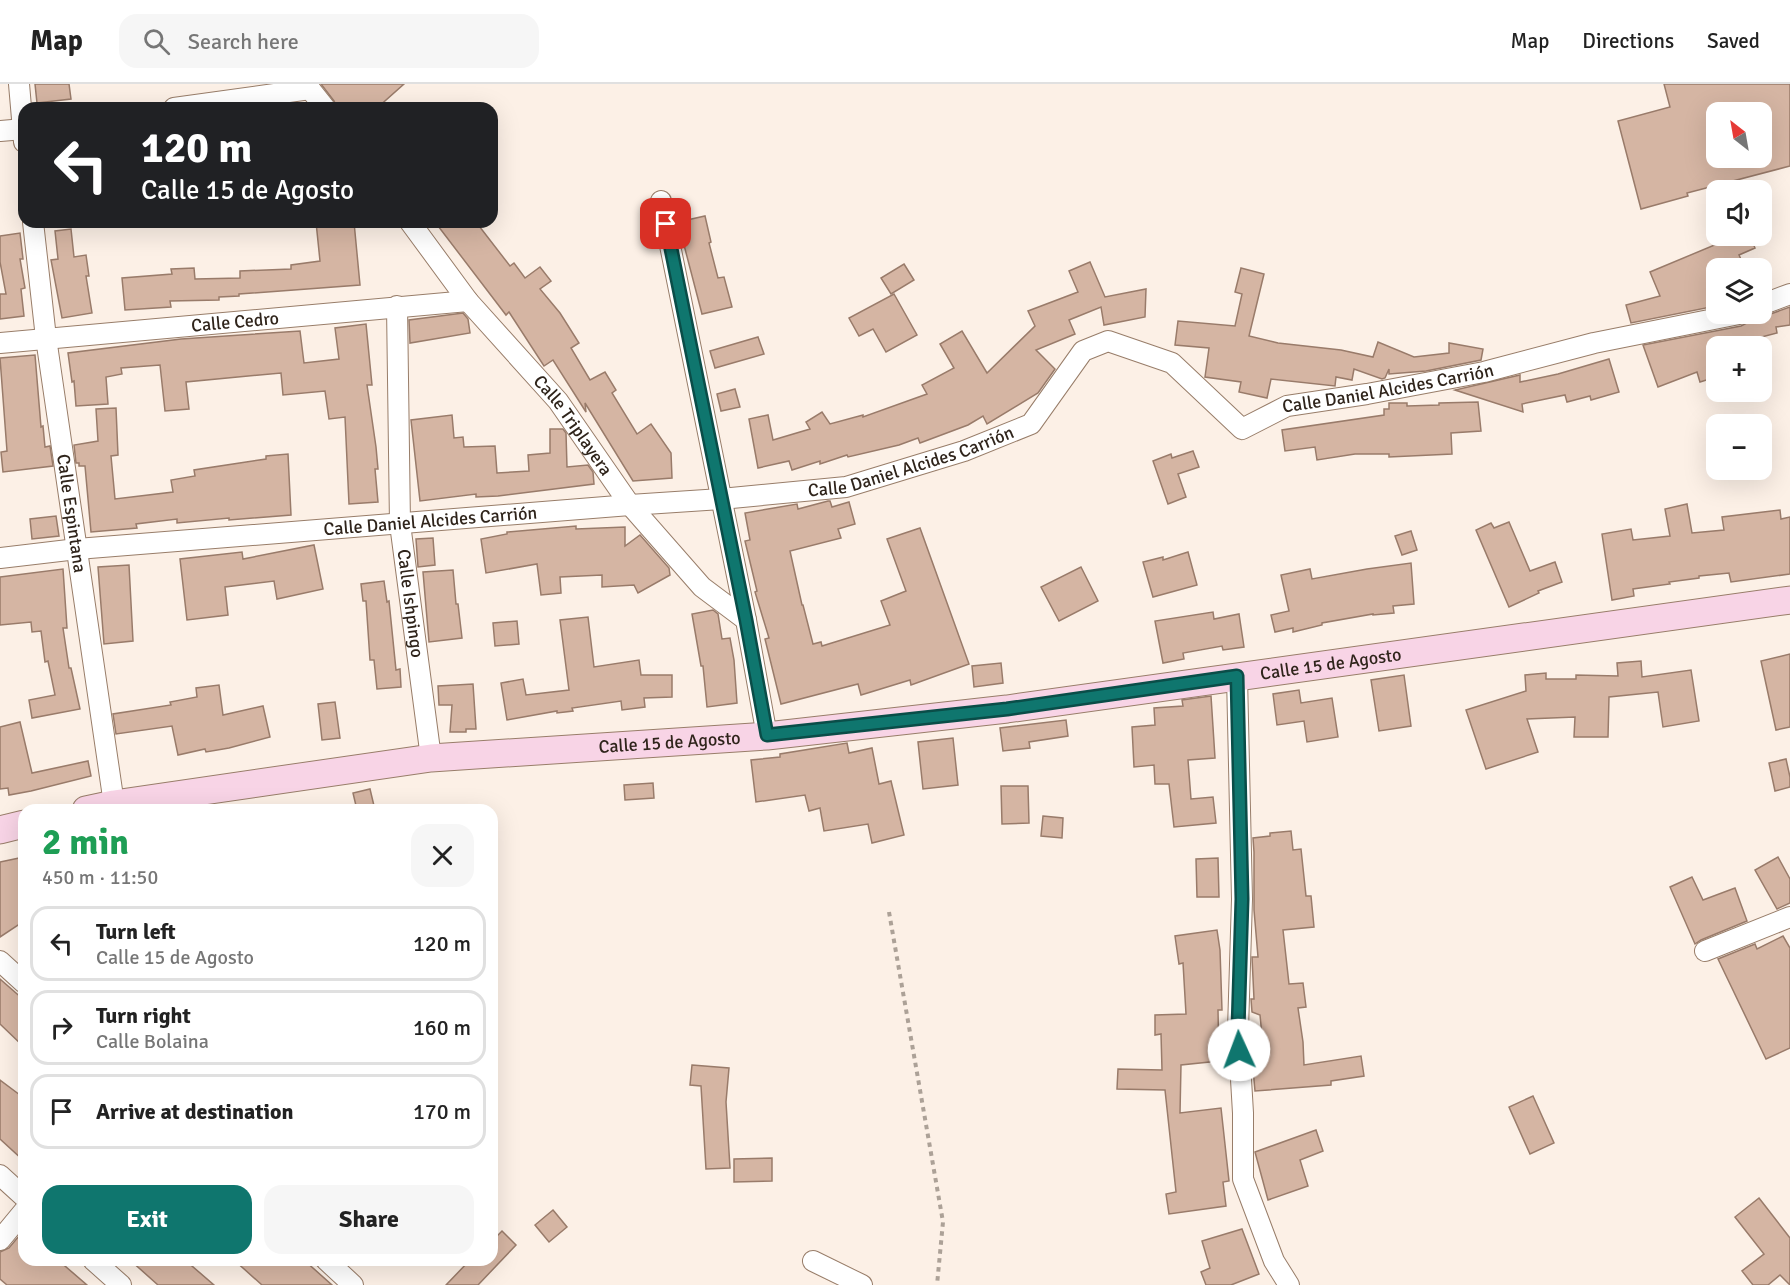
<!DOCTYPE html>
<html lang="en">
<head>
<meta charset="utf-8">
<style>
	body { margin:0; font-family:Signika,sans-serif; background:#f6f6f6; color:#222; height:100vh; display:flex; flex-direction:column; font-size:22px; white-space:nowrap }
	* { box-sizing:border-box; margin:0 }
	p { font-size:20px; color:#767676 }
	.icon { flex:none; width:33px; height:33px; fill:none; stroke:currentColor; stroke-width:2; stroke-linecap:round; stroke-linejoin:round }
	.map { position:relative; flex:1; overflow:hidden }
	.details { position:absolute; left:18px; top:720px; width:480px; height:462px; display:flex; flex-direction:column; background:#fff; border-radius:18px; box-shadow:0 6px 24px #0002 }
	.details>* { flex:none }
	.hud { position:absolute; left:18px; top:18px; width:480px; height:126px; border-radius:18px; box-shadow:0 6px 24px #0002; background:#202124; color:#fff; overflow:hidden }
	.needle { width:39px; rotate:329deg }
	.fabs { position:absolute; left:1706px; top:18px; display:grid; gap:12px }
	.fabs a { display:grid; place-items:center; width:66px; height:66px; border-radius:12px; background:#fff; box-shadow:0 6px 24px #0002; font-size:30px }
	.pin { position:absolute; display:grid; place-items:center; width:51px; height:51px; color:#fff; margin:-26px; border-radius:12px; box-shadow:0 3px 9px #0006 }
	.me { position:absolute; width:66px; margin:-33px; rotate:358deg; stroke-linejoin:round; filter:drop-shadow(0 0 4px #0008) }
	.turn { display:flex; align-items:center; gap:21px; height:126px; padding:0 24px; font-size:27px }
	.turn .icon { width:78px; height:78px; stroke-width:2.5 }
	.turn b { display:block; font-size:42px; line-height:51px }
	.round { display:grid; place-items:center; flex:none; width:63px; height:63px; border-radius:18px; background:#f6f6f6 }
	.overview { display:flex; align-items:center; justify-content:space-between; height:102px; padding:0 24px }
	h1 { font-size:36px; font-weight:700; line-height:45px; color:#1e9e55 }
	.cta { display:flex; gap:12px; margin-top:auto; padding:12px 24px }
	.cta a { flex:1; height:69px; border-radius:18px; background:#0f766e; color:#fff; font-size:24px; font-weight:700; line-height:69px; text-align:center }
	.cta a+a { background:#f6f6f6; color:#222 }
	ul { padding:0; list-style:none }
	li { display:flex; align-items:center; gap:18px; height:75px; margin:0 12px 9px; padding:0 12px; border:3px solid #e0e0e0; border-radius:18px }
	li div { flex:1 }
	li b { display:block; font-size:22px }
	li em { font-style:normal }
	header { display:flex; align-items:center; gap:36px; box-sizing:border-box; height:84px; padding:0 30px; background:#fff; border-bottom:2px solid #e0e0e0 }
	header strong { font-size:28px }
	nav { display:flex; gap:33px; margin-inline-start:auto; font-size:21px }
	.search { width:420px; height:54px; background:#f6f6f6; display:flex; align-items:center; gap:15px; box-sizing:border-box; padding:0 21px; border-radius:18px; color:#767676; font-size:22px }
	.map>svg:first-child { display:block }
	.building { fill:#d5b5a3; stroke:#997b6a; stroke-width:1.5; fill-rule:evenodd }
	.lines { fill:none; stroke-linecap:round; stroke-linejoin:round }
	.street-casing { stroke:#987d69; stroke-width:22 }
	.secondary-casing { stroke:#987d69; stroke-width:29 }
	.path { stroke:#aca197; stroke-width:4; stroke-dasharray:4.5 4.5; stroke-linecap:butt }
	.street { stroke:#fff; stroke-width:20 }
	.secondary { stroke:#f8d4e6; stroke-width:27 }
	.route-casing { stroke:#0a4d48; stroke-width:15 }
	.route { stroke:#0f766e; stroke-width:10 }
	.labels { text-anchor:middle; stroke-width:4.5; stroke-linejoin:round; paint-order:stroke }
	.street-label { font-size:18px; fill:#2f241b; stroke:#fcf0e6 }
</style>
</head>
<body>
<header>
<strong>Map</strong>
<div class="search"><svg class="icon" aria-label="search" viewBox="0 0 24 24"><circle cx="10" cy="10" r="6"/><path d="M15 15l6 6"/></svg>Search here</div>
<nav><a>Map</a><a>Directions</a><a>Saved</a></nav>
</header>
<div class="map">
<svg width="1790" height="1201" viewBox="0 0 1790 1201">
	<rect width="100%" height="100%" fill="#fcf0e6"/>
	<g class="building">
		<polygon points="35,0 69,0 71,15 37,19"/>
		<polygon points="321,0 404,0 377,24 337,24 334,17"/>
		<path d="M1664 0H1790V82L1687 109 1688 112 1641 125 1618 37 1670 23ZM1716 28H1761V74H1716Z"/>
		<polygon points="705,132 711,158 709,159 718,194 724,193 732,223 702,230 678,138"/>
		<polygon points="316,138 354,138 360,201 239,210 239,212 219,213 219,216 170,217 171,223 125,226 122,194 172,190 171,185 194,184 195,195 240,194 240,187 291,185 291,181 320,177"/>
		<polygon points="435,138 476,138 510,182 514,179 525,194 540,183 551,197 540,205 560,229 579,259 571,264 590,296 605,288 616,306 612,309 637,350 651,340 671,369 672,394 633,397 585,319 586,328 553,276 544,282 509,228 506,231"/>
		<polygon points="71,145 74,173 86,171 89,192 86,192 92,229 62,234 51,176 58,175 55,147"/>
		<polygon points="20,149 23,175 20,175 25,204 21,205 24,232 0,235 0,210 6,210 0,178 0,152"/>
		<polygon points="1736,152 1750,152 1755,164 1739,171 1745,184 1716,184 1716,222 1631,239 1626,221 1660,212 1650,188"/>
		<polygon points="1090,178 1105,213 1146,205 1145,233 1104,241 1101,223 1069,236 1075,250 1036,266 1055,285 1038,309 987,340 983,332 968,341 920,359 918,354 899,361 848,373 847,371 820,380 820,377 792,386 789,377 758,384 749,335 768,331 773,356 810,345 806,338 822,328 830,340 863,331 863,333 927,310 922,301 954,284 940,260 962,247 987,289 1035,242 1028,227 1078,208 1069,187"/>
		<polygon points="904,180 914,196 891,210 881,194"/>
		<polygon points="1241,184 1264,190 1249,252 1278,259 1341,266 1373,273 1378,258 1414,273 1449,269 1449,259 1483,265 1481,276 1426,287 1389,290 1389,285 1385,294 1382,295 1354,285 1352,296 1336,293 1335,302 1271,295 1267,314 1239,308 1241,298 1205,293 1209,264 1175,261 1178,237 1235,242 1242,210 1235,208"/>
		<polygon points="894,210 917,251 886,268 873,245 859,252 849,234"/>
		<polygon points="1790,223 1790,241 1776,243 1777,249 1727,262 1716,262 1716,293 1700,298 1697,288 1658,303 1643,261 1741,242 1747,239 1750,233 1765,232"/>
		<polygon points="463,229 468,235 470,249 410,259 409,236"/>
		<polygon points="366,240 372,301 367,301 376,363 378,385 375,385 378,418 349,420 345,333 329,335 325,307 283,311 281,289 186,298 189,325 165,327 160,281 121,284 122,290 106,293 108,320 76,322 74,297 72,298 68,269 181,255 300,247 304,279 339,275 335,244"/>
		<polygon points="758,253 764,270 715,284 710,267"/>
		<polygon points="35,271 41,343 43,342 45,363 50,362 53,382 3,388 1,368 7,367 0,274"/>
		<polygon points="1609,275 1619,308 1591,316 1590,312 1567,318 1565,311 1522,320 1523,328 1455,306 1520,291 1520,298 1558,290"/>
		<polygon points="735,305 740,323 721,327 717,310"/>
		<polygon points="1478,318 1481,347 1451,349 1452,370 1389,373 1389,370 1355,370 1317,376 1315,363 1285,367 1282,346 1384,331 1384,325 1389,325 1389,319 1407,319 1407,322 1439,321 1439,319"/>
		<polygon points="116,324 118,371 111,372 115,415 173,408 171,396 195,392 194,386 266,375 266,372 288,370 291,431 229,436 229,434 177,439 177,435 136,440 137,444 91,448 85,382 79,382 79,379 76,379 74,361 98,357 96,325"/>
		<polygon points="452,331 454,354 463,353 464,363 495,362 497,389 529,387 528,371 550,369 550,345 563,345 566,349 567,383 588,381 593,388 594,400 498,412 476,413 476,410 420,417 411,336"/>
		<polygon points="1193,367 1199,383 1178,390 1186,413 1168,420 1153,377 1171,370 1172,374"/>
		<polygon points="828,417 830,417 832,423 849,418 855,440 838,445 841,454 790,467 802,521 803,521 813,560 821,558 822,562 890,541 881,517 906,507 887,455 920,444 969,580 911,601 910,596 861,611 858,600 781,620 765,555 769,554 755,508 757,507 745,457 750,456 745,429 797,420 798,425"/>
		<polygon points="1687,420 1692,449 1724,446 1722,433 1780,426 1781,435 1790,433 1790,490 1731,498 1729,489 1699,492 1699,494 1669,498 1670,500 1633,505 1634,512 1612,516 1602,450 1631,445 1633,456 1670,452 1665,425"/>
		<polygon points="56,432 59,452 32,455 30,435"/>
		<polygon points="1509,438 1530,487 1555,478 1562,498 1538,507 1539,509 1509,523 1476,446 1491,439 1494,444"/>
		<polygon points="576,442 576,445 625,443 625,462 640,451 669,484 670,491 638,509 634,501 602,503 602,491 560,493 561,509 541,511 537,480 486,489 481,455 507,450 507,448"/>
		<polygon points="1411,447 1417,466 1402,471 1395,452"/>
		<polygon points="433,454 435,481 418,483 416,455"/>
		<polygon points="314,461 323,505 277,515 274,497 225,503 228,531 187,536 180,475 242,468 243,475"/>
		<polygon points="1188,468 1197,501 1153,513 1143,478 1163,473 1163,476"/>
		<polygon points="1411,479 1414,520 1393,522 1394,529 1373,531 1373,530 1322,539 1322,541 1293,548 1293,544 1275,548 1271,531 1289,527 1281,491 1310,485 1312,495 1367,485"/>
		<polygon points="129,481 133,557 104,560 98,483"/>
		<polygon points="1081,483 1098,517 1059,537 1041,503"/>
		<polygon points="63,485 67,544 63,544 69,584 71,584 80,625 32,634 29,616 55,611 48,577 45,578 41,547 32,548 31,538 0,541 0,493"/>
		<polygon points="453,486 456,520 458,520 462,554 429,558 423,488"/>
		<polygon points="384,497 387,518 389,517 396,586 400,585 401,603 377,605 374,576 370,576 366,517 363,517 361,500"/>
		<polygon points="713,526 718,530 722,555 730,554 734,576 737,619 707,623 703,582 701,582 692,530"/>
		<polygon points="1213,528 1214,535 1239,530 1244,563 1223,566 1222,562 1183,569 1184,575 1163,579 1155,537"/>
		<polygon points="588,533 594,583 639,576 641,591 672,591 672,613 644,614 645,623 622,626 621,617 572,624 573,627 557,629 557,627 507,636 501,599 523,595 526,611 569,606 560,536"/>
		<polygon points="517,537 519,560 495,562 493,539"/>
		<polygon points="1790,570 1790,643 1776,646 1761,577"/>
		<polygon points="1641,577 1642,593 1691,586 1699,637 1663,643 1658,608 1609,613 1608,653 1574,653 1575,633 1527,635 1538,668 1486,685 1466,626 1526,607 1525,591 1546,589 1546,595 1576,595 1576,591 1618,592 1617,579"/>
		<polygon points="1001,579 1003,599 974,603 972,582"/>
		<polygon points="1404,591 1411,642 1379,647 1371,596"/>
		<polygon points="473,600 476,645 466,645 466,648 450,648 452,621 439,621 438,602"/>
		<polygon points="219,601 223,631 263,622 270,653 229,664 206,668 205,665 178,671 172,642 116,650 113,630 171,621 170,618 197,613 196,604"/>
		<polygon points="1299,606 1301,619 1332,614 1338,653 1307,658 1304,637 1277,641 1273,610"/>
		<polygon points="1211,612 1215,674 1188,676 1191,715 1213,713 1216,739 1174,743 1169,700 1155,700 1154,681 1134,683 1132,643 1155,641 1154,624 1183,622 1182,616"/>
		<polygon points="335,618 340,654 322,656 318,620"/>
		<polygon points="1066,636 1068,652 1029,658 1030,664 1003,667 1000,644"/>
		<polygon points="20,638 32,689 88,677 91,692 31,707 9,711 8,704 0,705 0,643"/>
		<polygon points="953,654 958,701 923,705 918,658"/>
		<polygon points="847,659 849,669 872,664 879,700 891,697 904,751 872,759 868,740 824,747 820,724 809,727 805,711 756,718 751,676 780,673 780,670"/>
		<polygon points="1786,675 1790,693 1790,703 1775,707 1769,679"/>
		<polygon points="653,699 654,714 625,716 624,701"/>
		<polygon points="1001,702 1028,702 1029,739 1002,740"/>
		<polygon points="370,705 375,726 357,726 353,709"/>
		<polygon points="1043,732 1063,734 1062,754 1041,752"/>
		<polygon points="1291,747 1293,766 1301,765 1306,812 1311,812 1314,843 1283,846 1289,900 1303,899 1306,923 1298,924 1303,958 1304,981 1361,972 1364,992 1331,997 1331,1001 1255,1007 1251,962 1263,962 1260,931 1252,928 1251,915 1254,915 1252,873 1258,873 1254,826 1254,768 1253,754 1270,752 1270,749"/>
		<polygon points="24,773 24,837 0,853 0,778"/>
		<polygon points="1778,773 1790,795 1790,819 1777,825 1755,786"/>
		<polygon points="1218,774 1219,813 1197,813 1196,775"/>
		<polygon points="1692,793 1703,816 1735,804 1747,837 1701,856 1695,860 1670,803"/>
		<polygon points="1217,846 1220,866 1222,926 1218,926 1219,977 1181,981 1180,1029 1221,1024 1229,1097 1223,1098 1226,1122 1169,1130 1166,1110 1176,1108 1165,1006 1117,1005 1118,985 1162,986 1161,950 1155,951 1155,931 1186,930 1183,879 1179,880 1175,852"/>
		<polygon points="1783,852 1790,864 1790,964 1766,975 1718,875 1755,860 1757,865"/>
		<polygon points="0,895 24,916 24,963 0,940"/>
		<polygon points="692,981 729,984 726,1018 730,1084 706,1085 701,1002 690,1001"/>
		<polygon points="0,996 24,1014 24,1077 0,1055"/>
		<polygon points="1533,1012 1554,1059 1530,1070 1509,1023"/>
		<polygon points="1316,1046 1323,1067 1300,1076 1308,1102 1268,1116 1255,1068"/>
		<polygon points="772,1074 772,1097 734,1098 734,1075"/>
		<polygon points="1759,1114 1790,1154 1790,1201 1780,1191 1768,1201 1753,1201 1742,1187 1764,1170 1735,1133"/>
		<polygon points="553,1126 567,1143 549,1158 535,1141"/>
		<polygon points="1242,1145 1259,1190 1231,1201 1206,1201 1201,1188 1210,1184 1202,1157"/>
		<polygon points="24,1146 24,1176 58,1176 87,1201 7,1201 0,1195 0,1168 9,1164"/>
		<polygon points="502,1147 516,1161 478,1201 446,1201 470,1176 492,1176 492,1157"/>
		<polygon points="130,1176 185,1176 214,1201 158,1201"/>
		<polygon points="234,1176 304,1176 332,1201 262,1201"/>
	</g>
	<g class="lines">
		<defs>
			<g id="street">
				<polyline points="19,0 24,58"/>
				<polyline points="306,0 325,24"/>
				<polyline points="174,24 310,5"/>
				<polyline points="0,47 24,45"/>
				<polyline points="661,117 746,536 767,652"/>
				<path id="s1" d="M33 138 46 254 114 720"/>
				<path id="s2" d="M410 138 468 217 558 317 630 421 702 503 746 536"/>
				<polyline points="1761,221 1790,210"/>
				<path id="s3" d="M397 222 400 440 431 674"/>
				<path id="s4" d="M0 259 468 217"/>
				<path id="s5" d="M0 474 77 465 630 421 721 415 846 403 964 367 1031 340 1083 267 1108 257 1172 279 1242 345 1287 322 1367 310 1484 288 1594 259 1739 230"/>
				<polyline points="1237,592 1242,815 1238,945 1243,1029 1243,1095 1274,1177 1289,1201"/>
				<polyline points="1705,867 1790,833"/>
				<polyline points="0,877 24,899"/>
				<polyline points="0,1091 24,1113"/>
				<polyline points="0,1156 24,1127"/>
				<polyline points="93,1176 121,1201"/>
				<polyline points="326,1176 353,1201"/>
				<polyline points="813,1177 862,1201"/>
			</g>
			<g id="secondary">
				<path id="s6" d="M86 726 114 720 431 674 767 652 1007 625 1790 516"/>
				<polyline points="0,746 24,740"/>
			</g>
		</defs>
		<use href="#street" class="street-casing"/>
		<use href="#secondary" class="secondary-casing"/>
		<polyline class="path" points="889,828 943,1138 937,1201"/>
		<use href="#street" class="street"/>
		<use href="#secondary" class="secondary"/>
	</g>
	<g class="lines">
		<defs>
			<polyline id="route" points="666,140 746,536 767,651 1007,625 1237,592 1242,815 1238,945 1239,966"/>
		</defs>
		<use href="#route" class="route-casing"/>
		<use href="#route" class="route"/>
	</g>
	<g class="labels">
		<g class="street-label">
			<text dy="6" stroke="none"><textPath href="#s4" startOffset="236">Calle Cedro</textPath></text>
			<text dy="6" stroke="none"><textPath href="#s5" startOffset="1478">Calle Daniel Alcides Carrión</textPath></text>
			<text dy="6" stroke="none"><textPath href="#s2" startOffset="261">Calle Triplayera</textPath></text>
			<text dy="6" stroke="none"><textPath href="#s5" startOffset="918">Calle Daniel Alcides Carrión</textPath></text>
			<text dy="6" stroke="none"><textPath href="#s1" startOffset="294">Calle Espintana</textPath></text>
			<text dy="6" stroke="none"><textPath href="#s5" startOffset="432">Calle Daniel Alcides Carrión</textPath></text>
			<text dy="6" stroke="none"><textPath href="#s3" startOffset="298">Calle Ishpingo</textPath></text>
			<text dy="6" stroke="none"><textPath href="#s6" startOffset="1254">Calle 15 de Agosto</textPath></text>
			<text dy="6" stroke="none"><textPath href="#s6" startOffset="588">Calle 15 de Agosto</textPath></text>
		</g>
	</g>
</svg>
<div class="fabs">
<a><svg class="needle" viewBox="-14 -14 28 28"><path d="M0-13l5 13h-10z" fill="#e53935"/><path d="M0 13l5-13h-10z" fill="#767676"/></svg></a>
<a><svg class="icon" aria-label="sound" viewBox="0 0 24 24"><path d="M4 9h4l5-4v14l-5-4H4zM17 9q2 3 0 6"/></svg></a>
<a><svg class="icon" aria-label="layers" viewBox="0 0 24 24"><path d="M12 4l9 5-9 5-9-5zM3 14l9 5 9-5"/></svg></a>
<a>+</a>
<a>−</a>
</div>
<div class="pin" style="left:666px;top:140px;background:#d93025"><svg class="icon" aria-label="arrive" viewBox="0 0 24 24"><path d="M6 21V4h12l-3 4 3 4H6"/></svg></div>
<svg class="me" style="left:1239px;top:966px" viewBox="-20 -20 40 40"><circle r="19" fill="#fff"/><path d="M0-13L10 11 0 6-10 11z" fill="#0f766e"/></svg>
<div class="hud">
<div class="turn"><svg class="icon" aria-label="left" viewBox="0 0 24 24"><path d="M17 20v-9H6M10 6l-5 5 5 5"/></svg><div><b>120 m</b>Calle 15 de Agosto</div></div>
</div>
<section class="details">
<div class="overview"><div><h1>2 min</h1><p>450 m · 11:50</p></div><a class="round"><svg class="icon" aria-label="close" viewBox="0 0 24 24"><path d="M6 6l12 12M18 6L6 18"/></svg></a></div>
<ul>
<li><svg class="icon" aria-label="left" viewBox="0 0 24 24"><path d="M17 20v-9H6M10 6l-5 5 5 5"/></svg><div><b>Turn left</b><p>Calle 15 de Agosto</p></div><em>120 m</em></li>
<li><svg class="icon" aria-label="right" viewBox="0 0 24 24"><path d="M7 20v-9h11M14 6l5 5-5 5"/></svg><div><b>Turn right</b><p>Calle Bolaina</p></div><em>160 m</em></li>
<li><svg class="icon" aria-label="arrive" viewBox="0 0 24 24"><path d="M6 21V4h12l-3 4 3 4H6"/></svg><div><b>Arrive at destination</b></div><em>170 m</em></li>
</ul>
<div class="cta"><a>Exit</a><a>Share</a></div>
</section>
</div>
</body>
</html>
